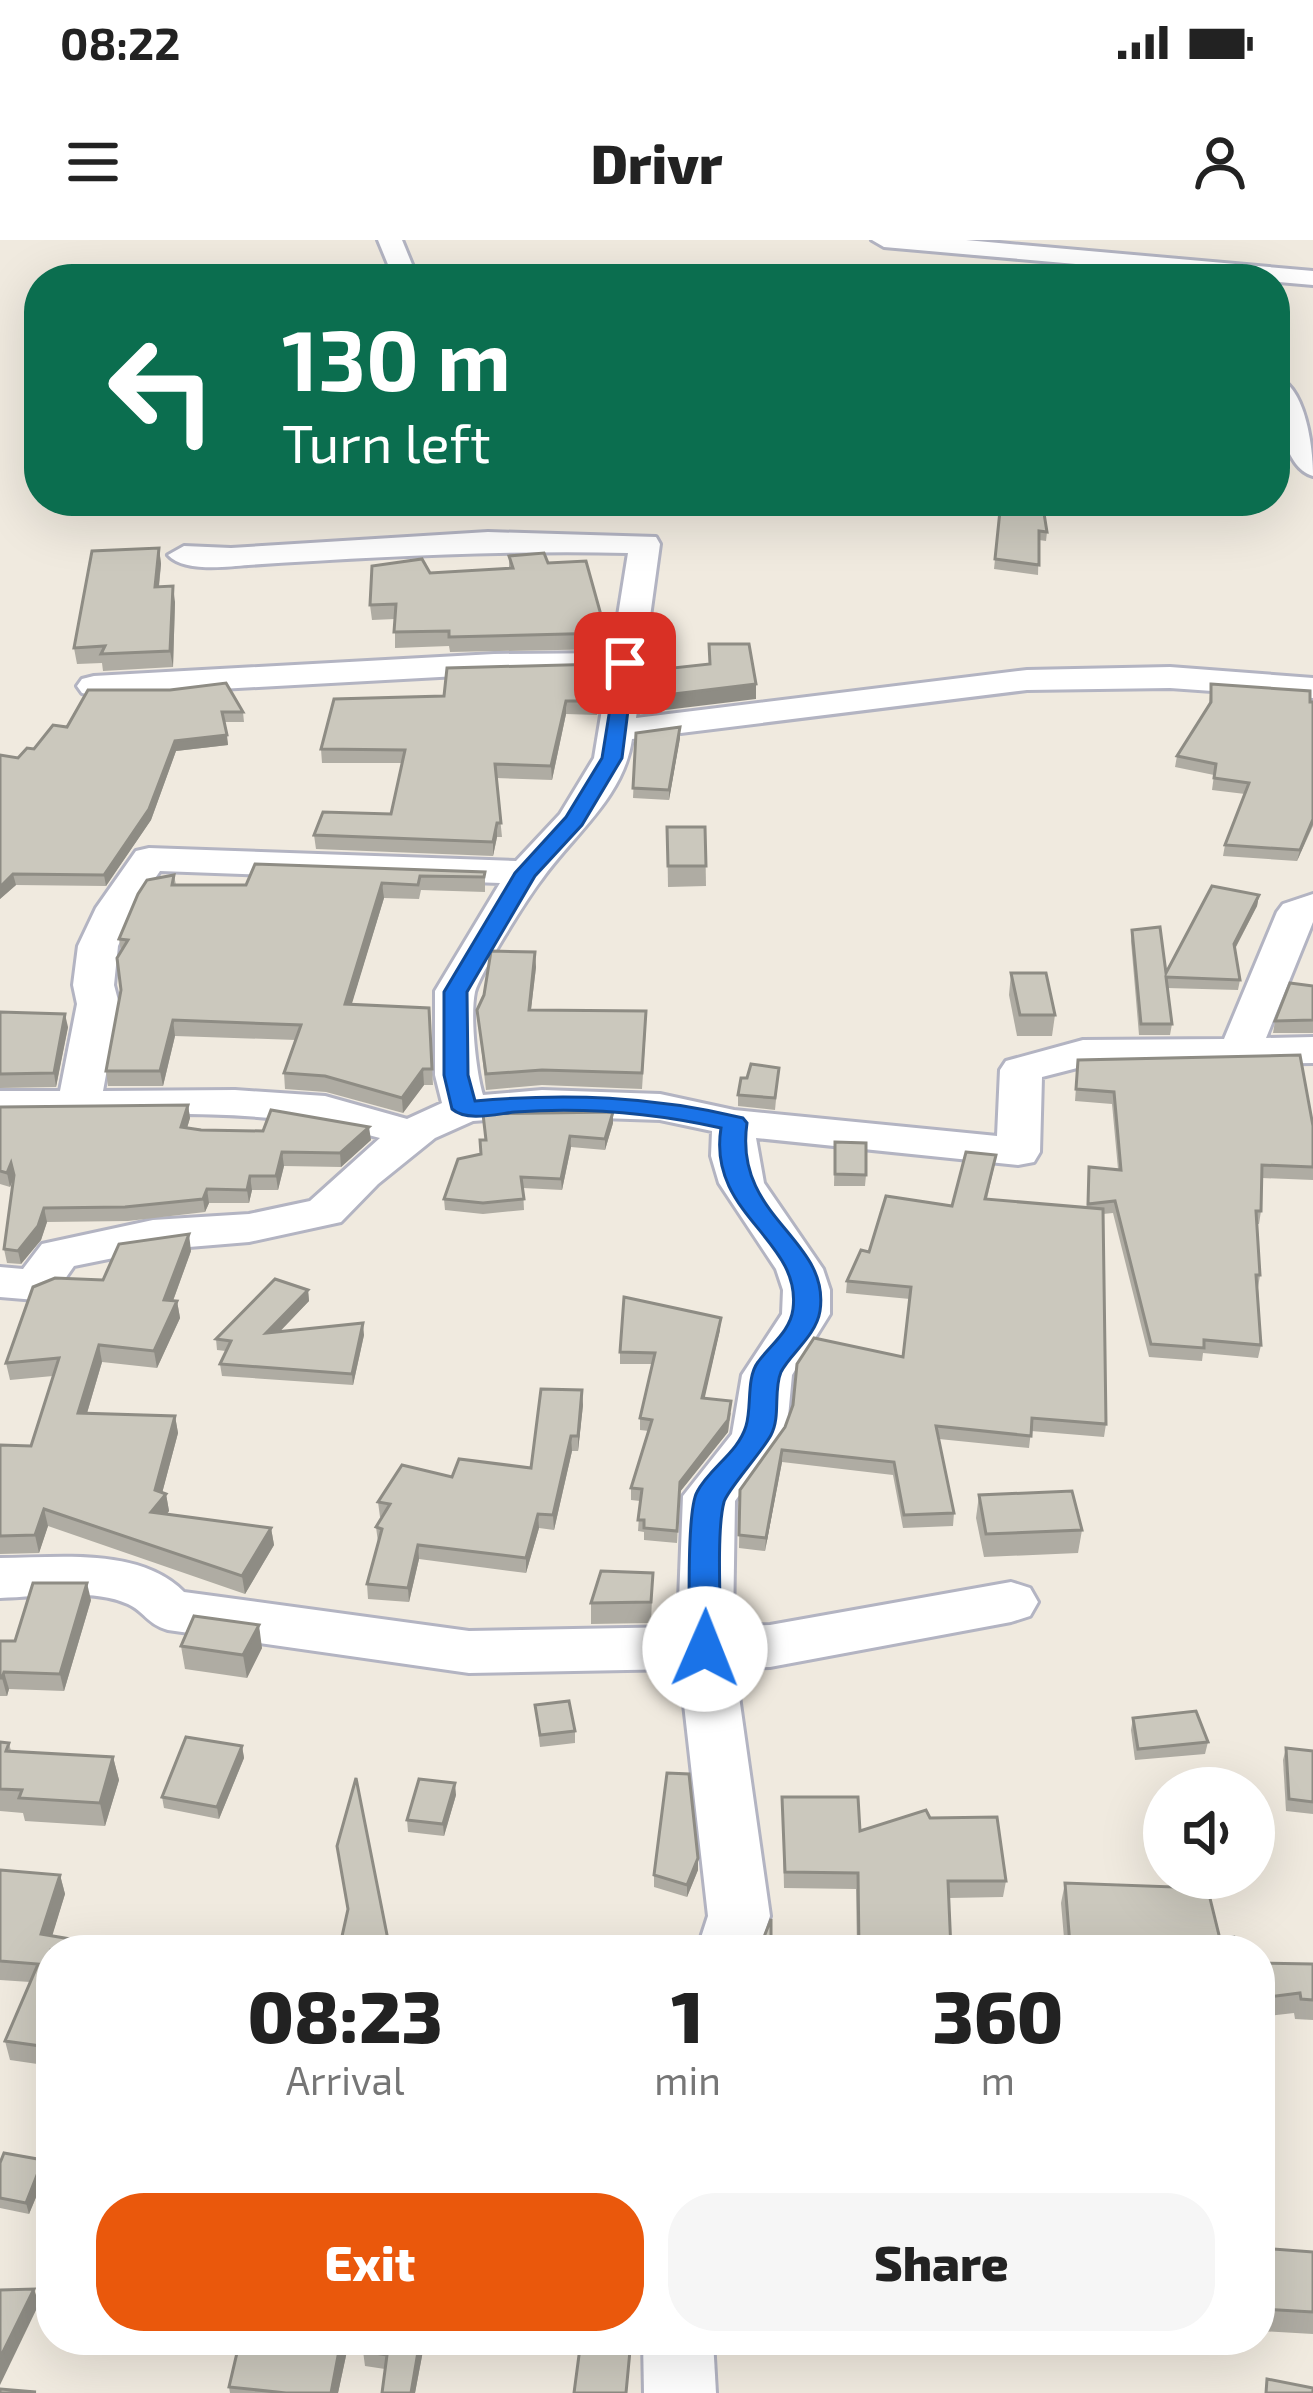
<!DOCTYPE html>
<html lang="en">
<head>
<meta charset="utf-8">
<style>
	body { margin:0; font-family:"Exo 2",sans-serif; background:#f6f6f6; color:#222; height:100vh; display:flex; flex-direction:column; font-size:45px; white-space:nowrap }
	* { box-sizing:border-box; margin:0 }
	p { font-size:39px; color:#767676 }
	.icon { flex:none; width:66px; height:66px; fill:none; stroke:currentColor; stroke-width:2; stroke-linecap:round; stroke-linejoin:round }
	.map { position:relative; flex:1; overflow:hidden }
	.sheet { position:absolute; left:36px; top:1695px; width:1239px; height:420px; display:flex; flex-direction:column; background:#fff; border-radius:48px; box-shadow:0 12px 48px #0002 }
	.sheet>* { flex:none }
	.guide { position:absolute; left:24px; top:24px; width:1266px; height:252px; border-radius:48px; box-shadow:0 12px 48px #0002; background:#0b6e4f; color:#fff; overflow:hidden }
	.fabs { position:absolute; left:1143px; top:1527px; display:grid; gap:24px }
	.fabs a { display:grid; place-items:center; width:132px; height:132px; border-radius:50%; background:#fff; box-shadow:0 12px 48px #0002; font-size:60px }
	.pin { position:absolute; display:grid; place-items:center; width:102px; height:102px; color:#fff; margin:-51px; border-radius:24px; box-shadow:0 6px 18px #0006 }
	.me { position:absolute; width:132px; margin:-66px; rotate:1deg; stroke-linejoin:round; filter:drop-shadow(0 0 9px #0008) }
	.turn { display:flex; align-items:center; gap:42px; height:252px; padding:0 60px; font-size:54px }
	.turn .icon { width:156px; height:156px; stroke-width:2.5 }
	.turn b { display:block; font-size:84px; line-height:102px }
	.eta { display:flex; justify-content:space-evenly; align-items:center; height:204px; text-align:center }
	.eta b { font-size:72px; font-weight:800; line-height:84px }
	.action { display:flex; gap:24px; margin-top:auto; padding:24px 60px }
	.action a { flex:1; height:138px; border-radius:48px; background:#ea580c; color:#fff; font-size:48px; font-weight:800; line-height:138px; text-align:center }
	.action a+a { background:#f6f6f6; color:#222 }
	.status { display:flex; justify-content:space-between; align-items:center; height:84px; padding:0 60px; background:#fff; direction:ltr }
	.status svg { height:33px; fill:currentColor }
	header { display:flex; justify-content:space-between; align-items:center; height:156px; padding:0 60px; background:#fff; font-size:54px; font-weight:800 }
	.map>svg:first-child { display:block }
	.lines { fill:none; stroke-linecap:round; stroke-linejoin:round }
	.minor-casing { stroke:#b3b4c2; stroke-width:6 }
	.minor { fill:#fff; fill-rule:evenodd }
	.wall { fill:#afaca3 }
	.shaded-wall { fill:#8e8c84 }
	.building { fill:#cbc8bd; stroke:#8e8c84; stroke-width:3 }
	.route { fill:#1a73e8; stroke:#114b97; stroke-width:3 }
</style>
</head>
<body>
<div class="status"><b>08:22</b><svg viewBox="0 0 49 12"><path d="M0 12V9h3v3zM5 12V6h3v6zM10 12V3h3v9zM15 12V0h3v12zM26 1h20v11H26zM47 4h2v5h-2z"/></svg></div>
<header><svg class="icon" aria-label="menu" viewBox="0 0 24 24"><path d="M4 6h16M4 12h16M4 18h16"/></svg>Drivr<svg class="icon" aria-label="person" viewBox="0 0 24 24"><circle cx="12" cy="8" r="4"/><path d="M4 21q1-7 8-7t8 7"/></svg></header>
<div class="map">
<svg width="1313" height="2153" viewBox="0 0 1313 2153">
	<rect width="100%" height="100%" fill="#f0eadf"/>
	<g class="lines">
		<defs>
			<g id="minor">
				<polygon points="378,0 402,0 418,39 394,39"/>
				<polygon points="872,0 966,0 1313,31 1313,45 884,7"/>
				<path d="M1275 137C1306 145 1313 209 1313 236 1282 228 1275 164 1275 137Z"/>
				<path d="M488 292 656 297 660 304 636 478 1027 430 1170 427 1313 438V458L1170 448 1027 450 632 499C624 557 574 594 542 639 528 657 480 733 475 752 470 776 476 831 483 855L542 850 660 854 734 870 997 896 1000 830 1006 821 1083 800 1224 799 1277 672 1283 664 1313 654V682L1266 798 1313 797V823L1085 826 1042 837 1040 912 1034 922 1018 925 756 898 764 943 823 1029 830 1050V1074L792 1135 788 1177 780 1198 735 1261 733 1386 770 1385 1011 1342 1030 1348 1038 1362 1030 1376 1011 1382 770 1427 735 1428 770 1676 759 1710H697L708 1676 680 1429 469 1433 168 1390C147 1384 144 1371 128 1364 92 1348 39 1357 0 1358V1318C59 1318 140 1307 184 1352L469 1391 678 1387 683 1256 732 1194 742 1135 782 1074 783 1050 776 1029 719 943 711 916 712 891 660 880 542 876 473 881 435 898 378 944 341 982 249 1002 153 1010 74 1026 53 1056 36 1060 0 1057V1027L23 1029 42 1004 153 980 249 974 310 961 380 898C258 863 126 876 0 877V851H60L77 764 73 745 78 706 96 668 136 611 149 608 516 621 560 574 594 518 608 433 494 434 94 456 82 453 77 446 82 439 94 436 494 414 612 413 628 313C501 310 375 317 248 325 226 327 183 332 168 315L184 306 231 308ZM160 631 500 643 435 751V835L442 863 407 879 325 856 235 850 103 851 119 764 114 745 118 706 135 668Z"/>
				<polygon points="643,2100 713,2100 716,2153 644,2153"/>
			</g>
		</defs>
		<use href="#minor" class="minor-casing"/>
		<use href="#minor" class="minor"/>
	</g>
	<g class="wall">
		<polygon points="1001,261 1047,292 1046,301 1039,300 1038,335 994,329"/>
		<polygon points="159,308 161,324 159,347 175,362 173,427 103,431 102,423 77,424 74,408"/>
		<polygon points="509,316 548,323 606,393 607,409 450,412 449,406 395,408 395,379 372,380 370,365 430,333 509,328"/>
		<polygon points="603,438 597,475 566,474 552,540 496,538 502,597 497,597 493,616 316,609 314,595 391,574 402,523 322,523 321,509 444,456"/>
		<polygon points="1211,444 1313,462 1313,586 1297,621 1223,616 1225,605 1245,554 1212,550 1214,535 1175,527 1177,516 1209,464"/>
		<polygon points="88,450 243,472 244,482 224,482 228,505 176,511 151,580 106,646 16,645 0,659 0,515 18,518 34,509 67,487"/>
		<polygon points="636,493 680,498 669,560 633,558"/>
		<polygon points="667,587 705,587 706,646 668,647"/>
		<polygon points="485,632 485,652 421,650 419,659 384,658 351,765 429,768 433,845 424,845 403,873 326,852 285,849 284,833 296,800 175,796 163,846 108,846 106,831 121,750 121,711 119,699 174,635 176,645 246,645"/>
		<polygon points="1259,655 1257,666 1235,709 1240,740 1238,750 1167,748 1172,784 1170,795 1139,795 1131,701 1132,690 1166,733"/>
		<polygon points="536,727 531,770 646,787 642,849 542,845 486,850 477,770"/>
		<polygon points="1011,733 1055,775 1052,796 1017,796 1009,755"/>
		<polygon points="1313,746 1313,793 1273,793 1275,781"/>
		<polygon points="0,772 68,787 56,847 0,848"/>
		<polygon points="1078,820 1313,886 1313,940 1262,938 1261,971 1259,984 1257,984 1260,1035 1258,1048 1261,1105 1258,1118 1203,1113 1202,1121 1149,1117 1113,973 1103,974 1106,1184 1104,1197 1031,1191 1029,1208 939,1199 954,1273 953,1286 903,1288 893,1235 782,1222 765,1311 739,1308 740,1250 785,1187 903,1117 910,1059 846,1053 847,1041 869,1012 952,966 994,927 987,959 1087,967 1089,927 1118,929 1112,864 1075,861"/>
		<polygon points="779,828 775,870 738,866 738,855 747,838"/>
		<polygon points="188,865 190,878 187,888 371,900 341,927 284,926 278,950 252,950 249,963 209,963 205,972 128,981 47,982 41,1000 21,1024 7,1023 4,1009 14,937 10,947 0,944 0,867"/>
		<polygon points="613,872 613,883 605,910 571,907 562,950 523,948 524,970 483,974 445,970 444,959"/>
		<polygon points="835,902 866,935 865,946 834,946"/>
		<polygon points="191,1011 173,1061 177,1061 180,1078 157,1128 102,1122 87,1173 175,1176 178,1193 162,1253 166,1254 169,1271 167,1274 271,1288 274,1305 245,1354 48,1286 39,1313 0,1314 0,1205 31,1206 53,1136 10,1140 6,1123 103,1040"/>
		<polygon points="308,1050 309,1061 280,1091 364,1095 353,1145 222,1136 220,1124 226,1111 217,1110 216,1099"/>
		<polygon points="720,1090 704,1158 731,1173 728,1192 679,1253 677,1303 644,1300 644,1292 638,1291 640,1261 631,1260 631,1248 649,1191 640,1190 640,1178 652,1124 620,1124 620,1112"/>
		<polygon points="583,1165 578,1211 572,1211 554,1290 539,1288 526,1333 419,1319 409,1362 368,1359 367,1344 378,1302 376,1287 382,1277 380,1277 378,1262 452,1237 531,1228"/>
		<polygon points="979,1255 1082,1290 1078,1313 984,1317 976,1278"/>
		<polygon points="653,1333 651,1383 591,1384 591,1363"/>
		<polygon points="91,1360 64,1451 9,1449 7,1456 0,1456 0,1401 15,1401"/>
		<polygon points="181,1406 262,1408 247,1438 185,1429"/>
		<polygon points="535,1465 575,1491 575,1503 540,1507"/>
		<polygon points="1133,1478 1208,1502 1205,1514 1135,1520 1131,1490"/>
		<polygon points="0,1502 9,1503 11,1511 113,1517 119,1540 105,1586 25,1581 23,1573 0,1571"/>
		<polygon points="242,1506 244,1518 219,1579 164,1568 162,1557"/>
		<polygon points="1286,1508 1313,1511 1313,1574 1286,1571 1283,1520"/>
		<polygon points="456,1555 444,1596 408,1592 407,1580"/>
		<polygon points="782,1557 860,1591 930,1578 1006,1641 1003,1657 949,1658 951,1710 857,1710 856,1649 784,1648"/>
		<polygon points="698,1618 698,1630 687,1657 654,1647 654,1635"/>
		<polygon points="0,1630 60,1635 65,1654 52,1695 118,1707 119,1710 51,1710 51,1826 10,1820 5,1801 30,1742 0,1740"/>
		<polygon points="1171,1638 1220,1699 1238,1710 1065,1710 1061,1663 1065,1643 1169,1647"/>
		<polygon points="1260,1723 1313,1724 1313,1780 1295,1779 1294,1773 1260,1777"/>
		<polygon points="0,1923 47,1931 29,1974 0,1968"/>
		<polygon points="1260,2008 1313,2012 1313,2094 1260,2091"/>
		<polygon points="365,2100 425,2100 415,2153 382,2153 385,2129 365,2126 363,2111"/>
		<polygon points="347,2111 338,2153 230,2153 229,2147"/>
	</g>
	<g class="shaded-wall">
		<polygon points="159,308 161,324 157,363 155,347"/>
		<polygon points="173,346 175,362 173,427 170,411"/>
		<polygon points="602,424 603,438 597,475 596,461"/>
		<polygon points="756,444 756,459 641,473 641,458"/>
		<polygon points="566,461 566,474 552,540 551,526"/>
		<polygon points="680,487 680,498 669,560 669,550"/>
		<polygon points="227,495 228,505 176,511 151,580 106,646 104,635 175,501"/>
		<polygon points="1313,579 1313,584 1297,621 1300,610"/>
		<polygon points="497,583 497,597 493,616 493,602"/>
		<polygon points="13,634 16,645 0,659 0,647"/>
		<polygon points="382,643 384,658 347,780 345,764"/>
		<polygon points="1259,655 1257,666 1232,714 1234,704"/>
		<polygon points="535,712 536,727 529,786 529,770"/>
		<polygon points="65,774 68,787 56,847 54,833"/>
		<polygon points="173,780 175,796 163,846 160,831"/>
		<polygon points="423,829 424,845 403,873 402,858"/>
		<polygon points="188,865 190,878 183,901 181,887"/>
		<polygon points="613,872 613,883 605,910 605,899"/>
		<polygon points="369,887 371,900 341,927 340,913"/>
		<polygon points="570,896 571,907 562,950 561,939"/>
		<polygon points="282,912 284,926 278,950 276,936"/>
		<polygon points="11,923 14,937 10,947 7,933"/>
		<polygon points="250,936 252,950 249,963 247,950"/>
		<polygon points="207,949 209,963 205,972 203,959"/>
		<polygon points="44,968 47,982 41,1000 21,1024 18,1011"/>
		<polygon points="189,994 191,1011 167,1077 164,1060"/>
		<polygon points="308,1050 309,1061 268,1104 266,1093"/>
		<polygon points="177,1061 180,1078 157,1128 154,1111"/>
		<polygon points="721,1078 720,1090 702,1170 702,1158"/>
		<polygon points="363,1083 364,1095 353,1145 352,1134"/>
		<polygon points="99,1105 102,1122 82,1190 78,1173"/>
		<polygon points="582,1150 583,1165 578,1211 578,1196"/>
		<polygon points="731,1161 728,1192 679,1253 677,1303 680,1242"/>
		<polygon points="175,1176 178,1193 160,1261 166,1254 169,1271 154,1289 151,1272 155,1250"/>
		<polygon points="571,1196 572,1211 554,1290 553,1275"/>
		<polygon points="782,1210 782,1222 765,1311 766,1298"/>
		<polygon points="44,1269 48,1286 39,1313 35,1295"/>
		<polygon points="538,1274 539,1288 526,1333 526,1318"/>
		<polygon points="271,1288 274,1305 245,1354 242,1336"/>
		<polygon points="418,1305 419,1319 409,1362 408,1348"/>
		<polygon points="87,1343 91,1360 64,1451 60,1434"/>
		<polygon points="259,1385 262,1408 247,1438 243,1415"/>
		<polygon points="4,1432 9,1449 7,1456 2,1438"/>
		<polygon points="242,1506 244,1518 219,1579 217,1567"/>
		<polygon points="113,1517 119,1540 105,1586 100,1563"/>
		<polygon points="455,1543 456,1555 444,1596 443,1584"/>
		<polygon points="698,1618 698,1630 687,1657 687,1645"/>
		<polygon points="60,1635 65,1654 47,1713 41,1694"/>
		<polygon points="43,1920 47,1931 29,1974 26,1963"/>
		<polygon points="34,2049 39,2064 0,2145 0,2118"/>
		<polygon points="341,2100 345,2100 347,2111 338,2153 331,2153"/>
		<polygon points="420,2100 425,2100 415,2153 411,2153"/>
	</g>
	<g class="building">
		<polygon points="1001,261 1042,261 1047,292 1039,291 1039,325 995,319"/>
		<polygon points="159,308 155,347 173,346 170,411 101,414 105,406 74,408 92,311"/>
		<polygon points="544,313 548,323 586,321 606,393 449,397 449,391 394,392 396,364 370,365 372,326 422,319 430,333 513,328 509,316"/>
		<polygon points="709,404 749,404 756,444 641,458 645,431 710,424"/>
		<polygon points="602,424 596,461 566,461 551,526 495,524 501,583 497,583 493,602 314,595 323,572 391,574 405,510 321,509 334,459 444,456 447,428"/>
		<polygon points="226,443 243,472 222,472 227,495 175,501 149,569 104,635 13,634 0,647 0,515 18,518 27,508 34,509 53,485 67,487 88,450 170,450"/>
		<polygon points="1211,444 1310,451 1310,462 1313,462 1313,579 1300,610 1225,605 1249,543 1214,538 1216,524 1177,516 1211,462"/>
		<polygon points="680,487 669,550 633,548 636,493"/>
		<polygon points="667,587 705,587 706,626 668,626"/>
		<polygon points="255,624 485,632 484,637 420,636 418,645 382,643 345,764 429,768 432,829 423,829 402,858 325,836 284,833 301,785 173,780 160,831 106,831 121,750 117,718 128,700 119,699 138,654 147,640 174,635 172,645 246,645"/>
		<polygon points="1212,646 1259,655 1234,704 1240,740 1166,737 1172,784 1141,784 1132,690 1160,687 1166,733"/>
		<polygon points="491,711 535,712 529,770 646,771 642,833 542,830 486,834 477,770 484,755"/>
		<polygon points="1011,733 1046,733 1055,775 1020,775"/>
		<polygon points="1290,743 1313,746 1313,780 1275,781"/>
		<polygon points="0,772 65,774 54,833 0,834"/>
		<polygon points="1300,815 1313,886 1313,927 1262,925 1261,971 1256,971 1260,1035 1256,1035 1261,1105 1204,1100 1204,1108 1151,1104 1115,961 1088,964 1089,927 1121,930 1114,852 1076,849 1078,820"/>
		<polygon points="751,824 779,828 775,858 738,855 741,838 747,838"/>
		<polygon points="188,865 181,887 201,890 263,891 271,870 369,887 340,913 282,912 276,936 250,936 247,950 207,949 203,959 125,967 44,968 38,986 18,1011 4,1009 14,935 11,923 7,933 0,931 0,867"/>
		<polygon points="613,872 605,899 570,896 561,939 521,937 524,959 483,963 444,959 458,919 481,914 480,900 486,900 483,874"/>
		<polygon points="835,902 866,903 866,935 835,934"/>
		<polygon points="966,912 996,915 985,959 1103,969 1106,1184 1032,1178 1031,1196 936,1186 954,1273 904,1275 894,1222 782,1210 766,1298 739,1295 740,1250 785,1187 793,1165 797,1124 814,1098 903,1117 911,1047 847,1041 861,1010 869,1012 886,956 952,966"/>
		<polygon points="189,994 164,1060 177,1061 154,1111 99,1105 78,1173 175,1176 155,1250 166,1254 151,1272 271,1288 242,1336 44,1269 35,1295 0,1296 0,1205 31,1206 59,1118 6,1123 33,1047 55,1038 103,1040 119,1004"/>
		<polygon points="275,1039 308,1050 266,1093 363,1083 352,1134 220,1124 231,1101 216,1099"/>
		<polygon points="624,1057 721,1078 702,1158 731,1161 728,1180 680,1242 677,1291 644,1288 644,1280 638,1280 642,1249 631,1248 652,1180 640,1178 655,1113 620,1112"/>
		<polygon points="541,1149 582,1150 578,1196 571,1196 553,1275 538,1274 526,1318 418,1305 408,1348 367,1344 382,1289 376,1287 390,1264 378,1262 402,1225 452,1237 459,1219 531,1228"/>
		<polygon points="1072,1251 1082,1290 986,1294 979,1255"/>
		<polygon points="601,1331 653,1333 651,1362 591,1363"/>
		<polygon points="33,1343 87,1343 60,1434 4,1432 2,1438 0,1438 0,1401 15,1401"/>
		<polygon points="194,1376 259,1385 243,1415 181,1406"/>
		<polygon points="569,1461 575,1491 540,1495 535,1465"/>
		<polygon points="1196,1471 1208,1502 1138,1509 1133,1478"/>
		<polygon points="186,1497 242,1506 217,1567 162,1557"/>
		<polygon points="0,1502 9,1503 6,1511 113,1517 100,1563 19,1558 22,1550 0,1549"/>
		<polygon points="1286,1508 1313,1511 1313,1562 1289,1559"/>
		<polygon points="667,1533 689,1534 698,1618 687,1645 654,1635"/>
		<polygon points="356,1538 390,1710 339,1710 348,1669 337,1606"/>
		<polygon points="419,1539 455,1543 443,1584 407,1580"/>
		<polygon points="782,1557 858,1557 860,1591 926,1570 930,1578 997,1577 1006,1641 948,1641 951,1710 859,1710 858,1633 785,1632"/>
		<polygon points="0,1630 60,1635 41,1694 118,1707 118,1710 51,1710 51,1800 48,1807 5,1801 38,1724 0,1721"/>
		<polygon points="1171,1638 1205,1638 1220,1699 1234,1697 1238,1710 1179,1710 1179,1708 1070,1705 1065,1643 1173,1647"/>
		<polygon points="771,1679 771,1710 740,1710 740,1703 762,1702"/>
		<polygon points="1260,1723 1313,1724 1313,1760 1301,1759 1300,1753 1260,1758"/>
		<polygon points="4,1913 43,1920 26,1963 0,1958 0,1923"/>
		<polygon points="1260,2008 1313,2012 1313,2072 1260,2069"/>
		<polygon points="34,2049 0,2118 0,2050"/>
		<polygon points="240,2100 341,2100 331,2153 286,2153 229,2147"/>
		<polygon points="365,2100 420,2100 411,2153 382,2153 387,2115 363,2111"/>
		<polygon points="581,2100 631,2100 626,2153 574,2153"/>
		<polygon points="1267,2139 1313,2148 1313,2153 1266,2153"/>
		<polygon points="0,2149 36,2152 0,2153"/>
	</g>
	<path class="route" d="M618 419 634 423 622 518 582 585 535 636 467 752 468 835 475 861C566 853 653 856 743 878L747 883C733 979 831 998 820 1071 816 1096 790 1114 781 1132 773 1151 781 1176 771 1195 762 1212 727 1250 724 1262 716 1291 721 1375 721 1409L716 1418H694L689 1409C690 1380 686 1272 697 1252 709 1228 738 1213 746 1186 752 1167 746 1138 758 1122 770 1105 790 1092 793 1069 802 999 707 975 721 888 654 873 584 867 515 872 496 874 467 882 452 869L444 835V752L515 633 566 577 602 518Z"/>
</svg>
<div class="fabs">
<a><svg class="icon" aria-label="sound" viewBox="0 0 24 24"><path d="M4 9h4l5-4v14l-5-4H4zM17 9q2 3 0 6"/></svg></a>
</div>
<div class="pin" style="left:625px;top:423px;background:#d93025"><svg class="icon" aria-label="arrive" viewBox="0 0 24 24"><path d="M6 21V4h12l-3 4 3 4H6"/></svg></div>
<svg class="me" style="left:705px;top:1409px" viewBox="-20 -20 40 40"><circle r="19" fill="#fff"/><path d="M0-13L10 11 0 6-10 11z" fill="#1a73e8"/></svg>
<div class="guide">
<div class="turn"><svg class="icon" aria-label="left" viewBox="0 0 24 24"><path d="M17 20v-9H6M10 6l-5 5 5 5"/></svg><div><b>130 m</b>Turn left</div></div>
</div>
<section class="sheet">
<div class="eta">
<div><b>08:23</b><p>Arrival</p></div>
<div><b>1</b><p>min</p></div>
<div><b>360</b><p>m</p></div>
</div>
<div class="action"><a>Exit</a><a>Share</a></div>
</section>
</div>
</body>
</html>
